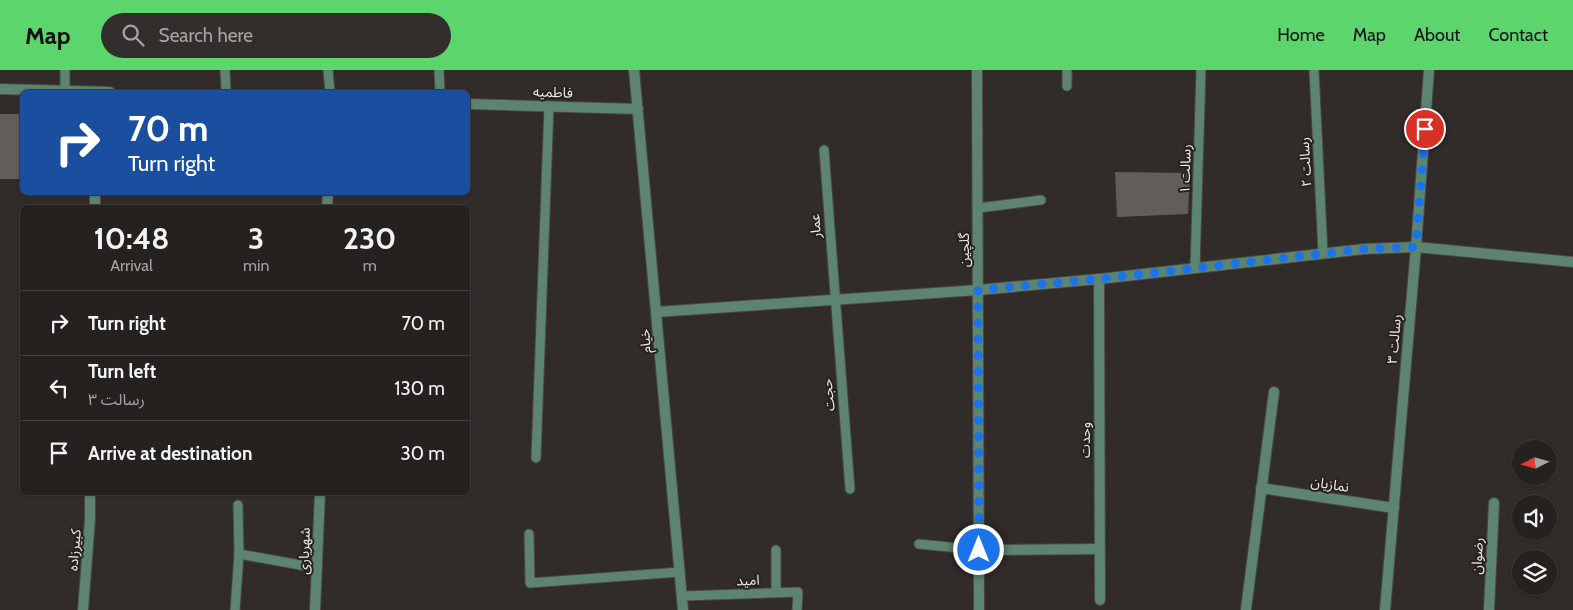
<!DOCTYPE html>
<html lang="en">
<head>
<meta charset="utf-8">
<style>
	body { margin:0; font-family:Cabin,"Noto Sans Arabic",sans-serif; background:#312e2c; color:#f1f3f6; height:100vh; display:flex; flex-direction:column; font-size:19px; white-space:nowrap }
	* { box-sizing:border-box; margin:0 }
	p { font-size:16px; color:#a3a3a4 }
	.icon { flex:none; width:28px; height:28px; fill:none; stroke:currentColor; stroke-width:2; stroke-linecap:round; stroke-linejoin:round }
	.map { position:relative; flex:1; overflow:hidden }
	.panel { position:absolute; left:20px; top:135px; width:450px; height:290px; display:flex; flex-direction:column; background:#25211f; border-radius:8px; box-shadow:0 1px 4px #0004,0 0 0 1px #423e3d }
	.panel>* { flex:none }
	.banner { position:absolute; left:20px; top:20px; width:450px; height:105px; border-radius:8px; box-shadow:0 1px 4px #0004,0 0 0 1px #423e3d; background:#1a4fa0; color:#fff; overflow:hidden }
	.needle { width:32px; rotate:264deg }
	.controls { position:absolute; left:1512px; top:370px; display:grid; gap:10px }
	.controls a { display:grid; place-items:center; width:45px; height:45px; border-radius:50%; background:#25211f; box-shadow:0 1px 4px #0004,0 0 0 1px #423e3d; font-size:25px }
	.pin { position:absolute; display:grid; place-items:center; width:42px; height:42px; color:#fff; margin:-21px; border:2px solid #fff; border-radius:50%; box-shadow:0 1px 5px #0007 }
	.me { position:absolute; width:55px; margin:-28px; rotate:0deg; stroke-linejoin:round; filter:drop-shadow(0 0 4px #0008) }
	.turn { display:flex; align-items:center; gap:18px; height:105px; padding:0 25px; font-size:22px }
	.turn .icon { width:65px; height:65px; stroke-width:2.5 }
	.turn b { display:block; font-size:35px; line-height:42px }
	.eta { display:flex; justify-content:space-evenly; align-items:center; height:85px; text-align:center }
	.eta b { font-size:30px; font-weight:700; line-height:35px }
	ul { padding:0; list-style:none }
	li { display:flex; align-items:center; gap:15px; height:65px; padding:0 25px; border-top:1px solid #423e3d }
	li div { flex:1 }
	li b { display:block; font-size:19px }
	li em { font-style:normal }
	header { display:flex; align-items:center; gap:30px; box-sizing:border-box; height:70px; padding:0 25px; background:#5dd56d; color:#111 }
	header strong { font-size:24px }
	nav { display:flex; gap:28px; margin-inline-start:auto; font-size:18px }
	.search { width:350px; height:45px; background:#312e2c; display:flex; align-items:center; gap:12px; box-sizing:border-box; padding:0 18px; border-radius:28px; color:#a3a3a4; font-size:19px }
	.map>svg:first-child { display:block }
	.building { fill:#635d59 }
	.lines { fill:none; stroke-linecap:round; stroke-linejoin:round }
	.lane-casing { stroke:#4b4744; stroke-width:11 }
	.street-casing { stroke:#4b4744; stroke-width:12 }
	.lane { stroke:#5d8470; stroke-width:9 }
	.street { stroke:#5d8470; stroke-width:10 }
	.route { stroke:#1a73e8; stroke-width:9; stroke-dasharray:0 16.2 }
	.labels { text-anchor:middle; stroke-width:4; stroke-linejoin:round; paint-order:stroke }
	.street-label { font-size:14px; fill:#edeae8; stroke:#27221f }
</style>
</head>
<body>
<header>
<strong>Map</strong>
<div class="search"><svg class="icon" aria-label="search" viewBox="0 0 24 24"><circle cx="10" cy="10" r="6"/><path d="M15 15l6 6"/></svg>Search here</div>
<nav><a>Home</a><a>Map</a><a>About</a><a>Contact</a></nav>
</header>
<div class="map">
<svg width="1573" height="540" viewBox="0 0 1573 540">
	<rect width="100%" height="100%" fill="#312c29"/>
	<g class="building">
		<rect x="0" y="44" width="22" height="65"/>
		<polygon points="1115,102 1190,103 1188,144 1117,147"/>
	</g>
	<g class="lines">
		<defs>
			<g id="lane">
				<polyline points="225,0 226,22"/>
				<polyline points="328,0 330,22"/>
				<polyline points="439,0 440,22"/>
				<polyline points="1067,0 1067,16"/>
				<polyline points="1314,0 1323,183"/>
				<polyline points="65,21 65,0"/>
				<polyline points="824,80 850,419"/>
				<polyline points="978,138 1041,130"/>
				<polyline points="1195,198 1201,0"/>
				<polyline points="536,388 549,36"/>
				<polyline points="529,464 530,513 680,502"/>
				<polyline points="919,474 979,480"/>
				<polyline points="776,480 776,522"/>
				<polyline points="239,484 317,498"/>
				<polyline points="682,526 798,522 797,540"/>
				<polyline points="235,540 239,484 238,435"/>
			</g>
			<g id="street">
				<polyline points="634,0 683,540"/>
				<polyline points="977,0 979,540"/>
				<polyline points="0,19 110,22"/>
				<polyline points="468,34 638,39"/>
				<polyline points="95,138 95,122"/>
				<polyline points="327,138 328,122"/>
				<polyline points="1099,209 1100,530"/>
				<polyline points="656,242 978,220 1099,209 1364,179 1416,177 1573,192"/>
				<polyline points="1261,418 1394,438"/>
				<polyline points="979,480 1099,479"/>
				<polyline points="1246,539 1274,322"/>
				<polyline points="83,540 90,449 90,422"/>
				<polyline points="315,540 320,422"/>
				<polyline points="1385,540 1416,177 1429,0"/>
				<polyline points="1489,540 1494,433"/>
			</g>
		</defs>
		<use href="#lane" class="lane-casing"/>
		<use href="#street" class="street-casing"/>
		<use href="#lane" class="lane"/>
		<use href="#street" class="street"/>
	</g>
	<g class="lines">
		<polyline class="route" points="979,480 978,220 1099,209 1364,179 1416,177 1425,59"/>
	</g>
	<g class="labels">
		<g class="street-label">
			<text transform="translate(553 22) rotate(2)" y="5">فاطمیه</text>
			<text transform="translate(1305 92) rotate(-93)" y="5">رسالت ۲</text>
			<text transform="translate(1185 99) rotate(-88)" y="5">رسالت ۱</text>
			<text transform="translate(815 156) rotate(-94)" y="5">عمار</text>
			<text transform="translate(964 180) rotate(-90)" y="5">گلچین</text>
			<text transform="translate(1394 269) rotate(-85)" y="5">رسالت ۳</text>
			<text transform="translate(645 271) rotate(-95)" y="5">خیام</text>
			<text transform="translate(828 325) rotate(-95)" y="5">حجت</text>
			<text transform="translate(1085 370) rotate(-90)" y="5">وحدت</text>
			<text transform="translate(1330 414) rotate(9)" y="5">نمازیان</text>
			<text transform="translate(74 480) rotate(-85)" y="5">کبیرزاده</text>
			<text transform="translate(304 481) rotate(-88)" y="5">شهریاری</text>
			<text transform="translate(1477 486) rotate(-87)" y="5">رضوان</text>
			<text transform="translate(748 510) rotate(-2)" y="5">امید</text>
		</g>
	</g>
</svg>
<div class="controls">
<a><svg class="needle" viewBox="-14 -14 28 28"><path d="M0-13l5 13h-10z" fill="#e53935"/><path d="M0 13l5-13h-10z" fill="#a3a3a4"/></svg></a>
<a><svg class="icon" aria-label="sound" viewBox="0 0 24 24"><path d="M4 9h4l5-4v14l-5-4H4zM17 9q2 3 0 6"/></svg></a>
<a><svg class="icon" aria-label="layers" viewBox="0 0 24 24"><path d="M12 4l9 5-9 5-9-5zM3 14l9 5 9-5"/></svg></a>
</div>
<div class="pin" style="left:1425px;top:59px;background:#d93025"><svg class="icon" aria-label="arrive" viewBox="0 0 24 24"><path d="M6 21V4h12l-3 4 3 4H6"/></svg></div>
<svg class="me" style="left:979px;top:480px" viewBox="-20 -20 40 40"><circle r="17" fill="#1a73e8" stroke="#fff" stroke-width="3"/><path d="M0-11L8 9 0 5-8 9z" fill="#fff"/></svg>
<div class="banner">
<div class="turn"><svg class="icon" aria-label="right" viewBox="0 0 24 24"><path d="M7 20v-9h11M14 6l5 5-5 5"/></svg><div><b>70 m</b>Turn right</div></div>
</div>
<section class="panel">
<div class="eta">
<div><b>10:48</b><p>Arrival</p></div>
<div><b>3</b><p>min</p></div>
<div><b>230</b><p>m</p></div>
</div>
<ul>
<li><svg class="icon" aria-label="right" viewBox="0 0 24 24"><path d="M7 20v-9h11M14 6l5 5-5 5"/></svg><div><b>Turn right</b></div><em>70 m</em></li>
<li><svg class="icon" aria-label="left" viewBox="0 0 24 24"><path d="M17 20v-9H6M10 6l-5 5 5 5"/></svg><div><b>Turn left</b><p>رسالت ۳</p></div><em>130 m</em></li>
<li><svg class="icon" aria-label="arrive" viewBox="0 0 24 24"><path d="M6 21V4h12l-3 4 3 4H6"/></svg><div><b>Arrive at destination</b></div><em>30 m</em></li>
</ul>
</section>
</div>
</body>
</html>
